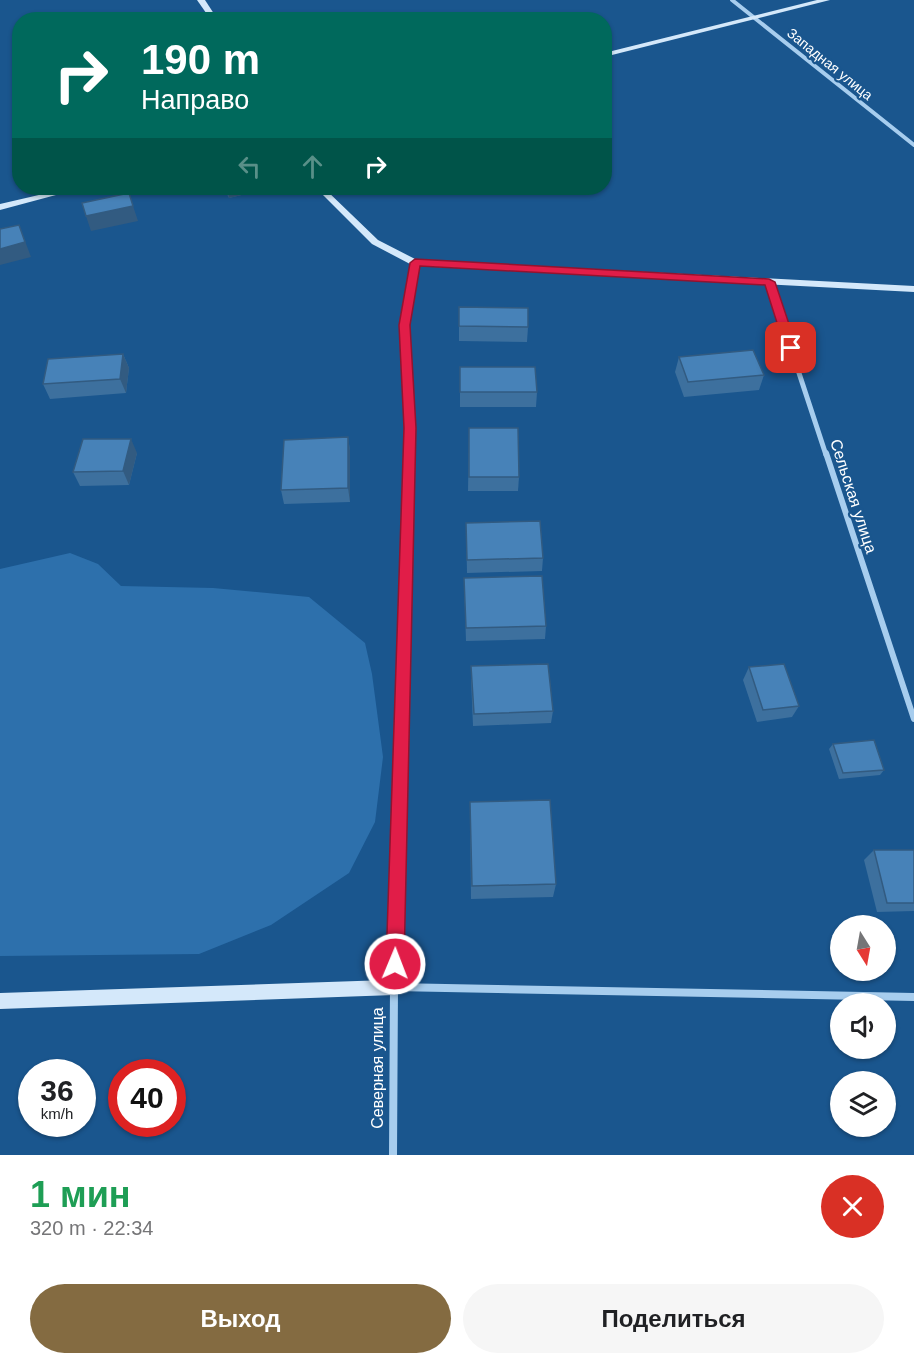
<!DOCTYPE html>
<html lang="ru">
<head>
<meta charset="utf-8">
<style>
	body { margin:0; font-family:Arial,sans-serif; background:#f6f6f6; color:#202124; height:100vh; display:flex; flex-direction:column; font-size:22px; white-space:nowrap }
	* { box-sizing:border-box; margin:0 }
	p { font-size:20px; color:#757577 }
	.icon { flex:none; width:33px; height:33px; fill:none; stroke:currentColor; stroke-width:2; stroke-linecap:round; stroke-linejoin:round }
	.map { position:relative; height:1155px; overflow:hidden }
	.side { display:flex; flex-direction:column; background:#fff; flex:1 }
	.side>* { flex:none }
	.top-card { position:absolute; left:12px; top:12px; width:600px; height:183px; border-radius:24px; box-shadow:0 2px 4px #0004; background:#00695c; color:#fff; overflow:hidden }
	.needle { width:39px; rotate:169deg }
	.tools { position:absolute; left:830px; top:915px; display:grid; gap:12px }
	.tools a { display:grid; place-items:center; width:66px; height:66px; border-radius:50%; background:#fff; box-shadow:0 2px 4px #0004; font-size:30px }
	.speed { position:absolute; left:18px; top:1059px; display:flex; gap:12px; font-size:30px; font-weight:700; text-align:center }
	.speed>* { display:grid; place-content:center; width:78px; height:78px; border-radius:50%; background:#fff; box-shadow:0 2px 4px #0004; line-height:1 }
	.speed small { font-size:15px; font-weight:400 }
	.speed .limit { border:9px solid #d22; background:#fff; color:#111 }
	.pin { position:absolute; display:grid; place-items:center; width:51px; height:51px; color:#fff; margin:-26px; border-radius:12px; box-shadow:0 3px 9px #0006 }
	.me { position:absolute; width:66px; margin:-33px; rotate:1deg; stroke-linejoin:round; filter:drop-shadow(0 0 4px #0008) }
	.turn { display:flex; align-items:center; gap:21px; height:126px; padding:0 30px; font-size:27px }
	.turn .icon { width:78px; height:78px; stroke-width:2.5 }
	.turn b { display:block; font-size:42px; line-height:51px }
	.lanes { display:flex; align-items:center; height:57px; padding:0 30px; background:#0003; justify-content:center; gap:30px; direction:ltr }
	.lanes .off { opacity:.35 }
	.round { display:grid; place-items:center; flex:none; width:63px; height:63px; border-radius:32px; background:#f6f6f6 }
	.summary { display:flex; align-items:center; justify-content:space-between; height:102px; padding:0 30px }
	h1 { font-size:36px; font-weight:700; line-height:45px; color:#1e9e55 }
	.button { display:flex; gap:12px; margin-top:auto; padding:12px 30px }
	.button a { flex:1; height:69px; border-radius:36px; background:#846b41; color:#fff; font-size:24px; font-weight:700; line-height:69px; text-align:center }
	.button a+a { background:#f6f6f6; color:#202124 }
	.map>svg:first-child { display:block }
	.green { fill:#2d70ac }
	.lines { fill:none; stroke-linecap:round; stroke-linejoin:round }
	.street-far3 { stroke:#a7cdee; stroke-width:4 }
	.street-far2 { stroke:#a7cdee; stroke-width:5 }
	.street-far1 { stroke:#a7cdee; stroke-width:6 }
	.street { stroke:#a7cdee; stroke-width:8 }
	.secondary { fill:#d4e8fa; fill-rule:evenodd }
	.wall { fill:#3d709e }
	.shaded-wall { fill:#325b81 }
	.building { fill:#4782b8; stroke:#325b81; stroke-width:1.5 }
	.route { fill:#e11d48; stroke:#92132f; stroke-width:1.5 }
	.labels { text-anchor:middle; stroke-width:4.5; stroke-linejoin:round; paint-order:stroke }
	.far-street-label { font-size:14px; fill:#fff; stroke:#1a568e }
	.street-label { font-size:16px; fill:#fff; stroke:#1a568e }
</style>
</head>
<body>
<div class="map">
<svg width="914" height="1155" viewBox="0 0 914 1155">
	<rect width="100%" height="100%" fill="#1a568e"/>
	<polygon class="green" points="70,553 98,564 121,586 213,588 309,597 365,643 372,674 383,757 375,822 349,873 271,925 199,954 0,956 0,569"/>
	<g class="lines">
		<polyline class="street-far3" points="732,0 914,145"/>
		<polyline class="street-far2" points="769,282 826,455"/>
		<polyline class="street-far1" points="826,453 914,719"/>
		<polyline class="street" points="393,1155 394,987 914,997"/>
		<g class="secondary">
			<polygon points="197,0 205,0 218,20 211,20"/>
			<polygon points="817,0 830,0 604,57 604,53"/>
			<polygon points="69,188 82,188 0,210 0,204"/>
			<polygon points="316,188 324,188 378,240 417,260 914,286 914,292 419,266 409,325 415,428 402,987 399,992 394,995 0,1009 0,993 387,980 405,428 399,325 410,264 372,244"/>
		</g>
	</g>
	<g class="wall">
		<polygon points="224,188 270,188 229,198"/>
		<polygon points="459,307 528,327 527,342 459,341"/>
		<polygon points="123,354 129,368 126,393 50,399 43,384"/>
		<polygon points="679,357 764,375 759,390 684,397 675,372"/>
		<polygon points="460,367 537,392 536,407 460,407"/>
		<polygon points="469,428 519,477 518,491 468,491"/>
		<polygon points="348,437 350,451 350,502 284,504 281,490"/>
		<polygon points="137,453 129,485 80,486 73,472"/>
		<polygon points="466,523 543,558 542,571 467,573"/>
		<polygon points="464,578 546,626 545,639 466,641"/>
		<polygon points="471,666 553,711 551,723 473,726 471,679"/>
		<polygon points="749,667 799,706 792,717 757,722 743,680"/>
		<polygon points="833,744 884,770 880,775 839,779 829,749"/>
		<polygon points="470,802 556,884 553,897 471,899"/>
		<polygon points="874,850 914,850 914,911 877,912 864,860"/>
	</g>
	<g class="shaded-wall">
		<polygon points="227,188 270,188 229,198"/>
		<polygon points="133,206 138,221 91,231 86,216"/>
		<polygon points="19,225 31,257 0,265 0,249"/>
		<polygon points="123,354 129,368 126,393 120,379"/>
		<polygon points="348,437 350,451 350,502 348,488"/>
		<polygon points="131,439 137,453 129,485 123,471"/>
	</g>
	<g class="building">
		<polygon points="129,193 133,206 86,216 82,203"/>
		<polygon points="19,225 25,242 0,249 0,229"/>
		<polygon points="459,307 528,308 528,327 459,326"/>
		<polygon points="753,350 764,375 688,382 679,357"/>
		<polygon points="123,354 120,379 43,384 48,359"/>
		<polygon points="460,367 535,367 537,392 460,392"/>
		<polygon points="469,428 518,428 519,477 469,477"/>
		<polygon points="348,437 348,488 281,490 284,440"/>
		<polygon points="83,439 131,439 123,471 73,472"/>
		<polygon points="540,521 543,558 467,560 466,523"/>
		<polygon points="542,576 546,626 466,628 464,578"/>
		<polygon points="548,664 553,711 474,714 471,666"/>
		<polygon points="784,664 799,706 763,710 749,667"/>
		<polygon points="874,740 884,770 843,773 833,744"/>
		<polygon points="550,800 556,884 472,886 470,802"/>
		<polygon points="874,850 914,850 914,903 887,903"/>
	</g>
	<polygon class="route" points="415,259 769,279 775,282 797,348 791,351 785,348 765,285 420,266 410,325 416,428 404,964 401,970 395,973 389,970 386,964 404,428 399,325 410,263"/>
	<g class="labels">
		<g class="far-street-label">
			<text transform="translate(830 64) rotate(39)" y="5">Западная улица</text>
		</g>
		<g class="street-label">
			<text transform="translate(854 496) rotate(72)" y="6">Сельская улица</text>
			<text transform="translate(377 1068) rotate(-90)" y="6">Северная улица</text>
		</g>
	</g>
</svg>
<div class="tools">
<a><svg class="needle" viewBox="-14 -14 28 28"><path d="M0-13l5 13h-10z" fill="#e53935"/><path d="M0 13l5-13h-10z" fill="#757577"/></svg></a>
<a><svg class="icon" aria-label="sound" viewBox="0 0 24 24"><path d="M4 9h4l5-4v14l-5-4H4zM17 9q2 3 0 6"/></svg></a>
<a><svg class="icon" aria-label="layers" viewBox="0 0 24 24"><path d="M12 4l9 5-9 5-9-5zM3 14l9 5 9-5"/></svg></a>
</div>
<div class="speed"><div>36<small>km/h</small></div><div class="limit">40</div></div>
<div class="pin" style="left:791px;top:348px;background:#d93025"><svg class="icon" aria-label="arrive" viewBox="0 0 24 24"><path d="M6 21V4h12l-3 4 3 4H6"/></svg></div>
<svg class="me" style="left:395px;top:964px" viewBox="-20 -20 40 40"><circle r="17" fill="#e11d48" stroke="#fff" stroke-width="3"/><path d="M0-11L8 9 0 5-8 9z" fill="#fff"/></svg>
<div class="top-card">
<div class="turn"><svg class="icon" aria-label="right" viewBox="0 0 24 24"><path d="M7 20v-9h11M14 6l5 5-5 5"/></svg><div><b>190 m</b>Направо</div></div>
<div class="lanes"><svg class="icon off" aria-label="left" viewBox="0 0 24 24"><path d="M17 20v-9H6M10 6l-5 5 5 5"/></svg><svg class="icon off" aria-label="ahead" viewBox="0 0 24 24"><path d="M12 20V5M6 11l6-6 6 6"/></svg><svg class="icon" aria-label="right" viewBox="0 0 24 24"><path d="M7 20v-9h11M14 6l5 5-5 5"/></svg></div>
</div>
</div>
<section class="side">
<div class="summary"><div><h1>1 мин</h1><p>320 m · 22:34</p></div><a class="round" style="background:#d93025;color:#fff"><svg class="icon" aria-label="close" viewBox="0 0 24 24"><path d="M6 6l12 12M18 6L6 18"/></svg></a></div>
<div class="button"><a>Выход</a><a>Поделиться</a></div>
</section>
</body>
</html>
